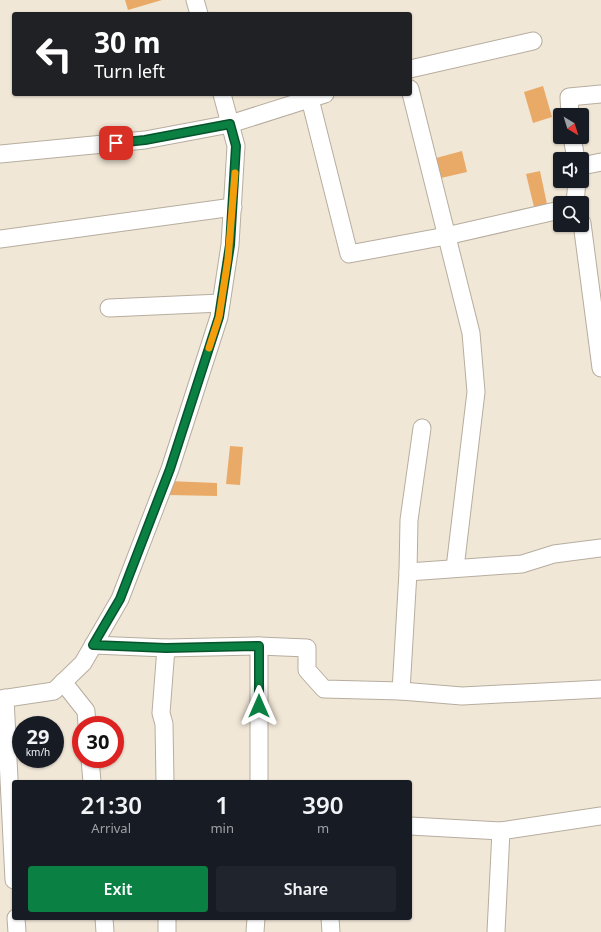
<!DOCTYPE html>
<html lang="en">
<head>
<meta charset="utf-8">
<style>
	body { margin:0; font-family:"Noto Sans",sans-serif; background:#20242c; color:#f1f3f6; height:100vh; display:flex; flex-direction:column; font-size:15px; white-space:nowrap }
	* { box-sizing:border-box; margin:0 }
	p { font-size:13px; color:#9ea1a6 }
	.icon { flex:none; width:22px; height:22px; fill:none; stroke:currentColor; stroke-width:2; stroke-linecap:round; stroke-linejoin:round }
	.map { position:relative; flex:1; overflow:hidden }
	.drawer { position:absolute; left:12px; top:780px; width:400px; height:140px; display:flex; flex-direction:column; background:#171b24; border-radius:4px; box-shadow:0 1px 3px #0004 }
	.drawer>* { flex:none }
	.guide { position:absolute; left:12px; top:12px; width:400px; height:84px; border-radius:4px; box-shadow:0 1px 3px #0004; background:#202124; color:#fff; overflow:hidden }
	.needle { width:26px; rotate:142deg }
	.controls { position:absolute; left:553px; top:108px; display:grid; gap:8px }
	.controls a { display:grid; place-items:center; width:36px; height:36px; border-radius:4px; background:#171b24; box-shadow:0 1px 3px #0004; font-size:20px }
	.speed { position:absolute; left:12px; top:716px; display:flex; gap:8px; font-size:20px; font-weight:700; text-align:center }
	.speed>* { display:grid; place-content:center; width:52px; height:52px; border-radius:50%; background:#171b24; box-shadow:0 1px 3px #0004; line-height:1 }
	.speed small { font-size:10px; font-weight:400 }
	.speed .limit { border:6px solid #d22; background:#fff; color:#111 }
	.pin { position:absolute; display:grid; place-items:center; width:34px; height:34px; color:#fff; margin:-17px; border-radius:8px; box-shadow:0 2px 6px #0006 }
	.me { position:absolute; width:44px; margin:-22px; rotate:0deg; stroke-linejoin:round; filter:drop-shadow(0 0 3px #0008) }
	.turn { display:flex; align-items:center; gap:14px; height:84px; padding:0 16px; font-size:18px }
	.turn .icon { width:52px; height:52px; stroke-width:2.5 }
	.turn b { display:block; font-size:28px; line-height:34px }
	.eta { display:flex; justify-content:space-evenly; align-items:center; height:68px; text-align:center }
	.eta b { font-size:24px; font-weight:600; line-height:28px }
	.cta { display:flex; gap:8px; margin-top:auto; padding:8px 16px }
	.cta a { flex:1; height:46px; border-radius:4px; background:#0b8043; color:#fff; font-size:16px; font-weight:600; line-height:46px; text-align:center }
	.cta a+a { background:#20242c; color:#f1f3f6 }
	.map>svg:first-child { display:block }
	.building { fill:#e9aa67 }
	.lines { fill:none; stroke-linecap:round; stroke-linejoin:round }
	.street-casing { stroke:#b7ad9f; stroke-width:19 }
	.street { stroke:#fff; stroke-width:17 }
	.route-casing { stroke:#07532c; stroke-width:10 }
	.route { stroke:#0b8043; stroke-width:7 }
	.slow { stroke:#f59e0b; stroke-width:7 }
</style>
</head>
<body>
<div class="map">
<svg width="601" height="932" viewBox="0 0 601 932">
	<rect width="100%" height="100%" fill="#f1e7d7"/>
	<g class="building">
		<polygon points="125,0 162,0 128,10"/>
		<polygon points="543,86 552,117 533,123 524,92"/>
		<polygon points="462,151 467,172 441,178 436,158"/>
		<polygon points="540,171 547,204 534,207 526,174"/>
		<polygon points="230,446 243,447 240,485 226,484"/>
		<polygon points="168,481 217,483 217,496 168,495"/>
	</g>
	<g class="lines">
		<defs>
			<g id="street">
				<polyline points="195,0 199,14"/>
				<polyline points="410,69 533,41"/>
				<polyline points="410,89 471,333 476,392 455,568"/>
				<polyline points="310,99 349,254 446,236 560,210"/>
				<polyline points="570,115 569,97 601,94"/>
				<polyline points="572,137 576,159"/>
				<polyline points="0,154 145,140 230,124 325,94"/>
				<polyline points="582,166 601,162"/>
				<polyline points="575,203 577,181"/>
				<polyline points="582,223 601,368"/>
				<polyline points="0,239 233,207"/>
				<polyline points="109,308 221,303"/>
				<polyline points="408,572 409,520 422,428"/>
				<polyline points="93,645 166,648 259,646 307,648 307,670 324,689 401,691 462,696 601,689"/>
				<polyline points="63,682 86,711 87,725"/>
				<polyline points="401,691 408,572 522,564 554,554 601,548"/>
				<polyline points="5,698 14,880"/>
				<polyline points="0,699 54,691 83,663 120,599 170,469 219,317 230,245 236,146 222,94"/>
				<polyline points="90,759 92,782"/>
				<polyline points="165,782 164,724 161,713 166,648"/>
				<polyline points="259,782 259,646"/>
				<polyline points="410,826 501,831 601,816"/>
				<polyline points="16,918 17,932"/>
				<polyline points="104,918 105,932"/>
				<polyline points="167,918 167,932"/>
				<polyline points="330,918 331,932"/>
				<polyline points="255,932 256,918"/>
				<polyline points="496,932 501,831"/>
			</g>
		</defs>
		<use href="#street" class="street-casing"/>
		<use href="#street" class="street"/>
	</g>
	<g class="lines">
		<defs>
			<polyline id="route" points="116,143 145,140 230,124 236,146 230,245 219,317 170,469 120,599 93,645 166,648 259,646 259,706"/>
		</defs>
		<use href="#route" class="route-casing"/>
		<use href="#route" class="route"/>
		<polyline class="slow" points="209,348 219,317 228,259 235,173"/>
	</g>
</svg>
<div class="controls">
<a><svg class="needle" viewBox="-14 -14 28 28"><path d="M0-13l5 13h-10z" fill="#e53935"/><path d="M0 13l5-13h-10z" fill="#9ea1a6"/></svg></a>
<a><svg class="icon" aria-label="sound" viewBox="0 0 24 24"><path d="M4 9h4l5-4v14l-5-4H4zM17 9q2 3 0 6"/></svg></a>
<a><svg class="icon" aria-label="search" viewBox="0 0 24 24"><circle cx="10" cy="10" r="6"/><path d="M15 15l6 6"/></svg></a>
</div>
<div class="speed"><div>29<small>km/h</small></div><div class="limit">30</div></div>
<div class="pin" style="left:116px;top:143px;background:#d93025"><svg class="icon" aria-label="arrive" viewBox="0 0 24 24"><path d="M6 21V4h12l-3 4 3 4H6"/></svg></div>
<svg class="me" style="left:259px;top:706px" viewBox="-20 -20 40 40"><path d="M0-17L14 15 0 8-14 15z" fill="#0b8043" stroke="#fff" stroke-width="4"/></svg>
<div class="guide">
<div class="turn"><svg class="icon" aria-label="left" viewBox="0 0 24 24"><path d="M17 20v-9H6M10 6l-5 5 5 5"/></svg><div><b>30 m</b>Turn left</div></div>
</div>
<section class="drawer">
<div class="eta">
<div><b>21:30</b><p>Arrival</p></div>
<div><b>1</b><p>min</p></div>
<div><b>390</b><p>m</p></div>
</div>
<div class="cta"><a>Exit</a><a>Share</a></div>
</section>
</div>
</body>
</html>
